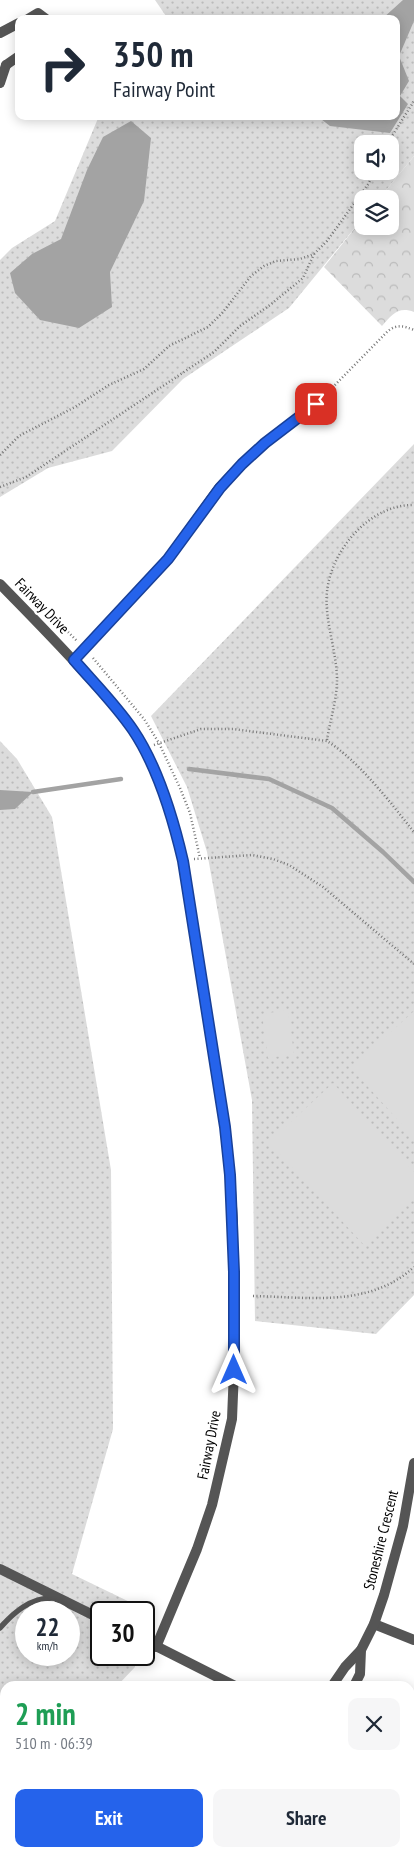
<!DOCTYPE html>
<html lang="en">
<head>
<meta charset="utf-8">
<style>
	body { margin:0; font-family:"PT Sans Narrow",sans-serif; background:#f6f6f7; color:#1f2937; height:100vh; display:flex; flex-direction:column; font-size:19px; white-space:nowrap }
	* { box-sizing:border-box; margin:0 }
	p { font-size:16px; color:#747a83 }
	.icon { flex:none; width:28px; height:28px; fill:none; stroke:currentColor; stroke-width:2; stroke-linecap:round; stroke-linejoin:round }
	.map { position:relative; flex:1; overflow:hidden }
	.sheet { position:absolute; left:0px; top:1681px; width:415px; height:176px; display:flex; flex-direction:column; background:#fff; border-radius:15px 15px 0 0; box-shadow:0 2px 12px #0003 }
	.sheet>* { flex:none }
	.top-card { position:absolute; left:15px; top:15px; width:385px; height:105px; border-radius:10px; box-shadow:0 2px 12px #0003; background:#fff; color:#1f2937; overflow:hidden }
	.controls { position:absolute; left:354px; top:135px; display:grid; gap:10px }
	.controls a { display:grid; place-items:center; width:45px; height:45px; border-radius:10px; background:#fff; box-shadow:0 2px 12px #0003; font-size:25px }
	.speed { position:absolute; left:15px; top:1601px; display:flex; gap:10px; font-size:25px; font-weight:700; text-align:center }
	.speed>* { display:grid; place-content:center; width:65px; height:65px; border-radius:50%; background:#fff; box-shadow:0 2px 12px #0003; line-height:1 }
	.speed small { font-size:12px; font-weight:400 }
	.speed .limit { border:2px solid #111; border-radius:8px; background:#fff; color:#111 }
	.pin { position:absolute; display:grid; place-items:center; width:42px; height:42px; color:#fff; margin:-21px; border-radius:10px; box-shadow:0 2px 8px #0006 }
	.me { position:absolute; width:55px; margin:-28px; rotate:0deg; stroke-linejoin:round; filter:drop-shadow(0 0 4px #0008) }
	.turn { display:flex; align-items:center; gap:18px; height:105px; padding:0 15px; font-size:22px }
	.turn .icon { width:65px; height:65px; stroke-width:2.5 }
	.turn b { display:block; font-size:35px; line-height:42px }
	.round { display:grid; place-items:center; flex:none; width:52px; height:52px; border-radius:10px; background:#f6f6f7 }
	.summary { display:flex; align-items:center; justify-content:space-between; height:85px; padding:0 15px }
	h1 { font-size:30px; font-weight:600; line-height:38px; color:#1e9e55 }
	.action { display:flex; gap:10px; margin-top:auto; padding:10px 15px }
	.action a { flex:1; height:58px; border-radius:10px; background:#2563eb; color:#fff; font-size:20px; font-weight:600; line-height:58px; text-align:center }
	.action a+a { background:#f6f6f7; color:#1f2937 }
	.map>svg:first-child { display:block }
	.grass { fill:url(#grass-dots); fill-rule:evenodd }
	.forest { fill:url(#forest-crowns) }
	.garden { fill:#dcdcdc }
	.water { fill:#a3a3a3 }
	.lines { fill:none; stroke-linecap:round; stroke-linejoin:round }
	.stream { stroke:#a3a3a3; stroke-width:4.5 }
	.path { stroke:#777; stroke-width:2.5; stroke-dasharray:1 2.5; stroke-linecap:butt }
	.lane { stroke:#555; stroke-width:5.5 }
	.street { stroke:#555; stroke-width:10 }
	.route-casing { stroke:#184099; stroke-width:12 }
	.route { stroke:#2563eb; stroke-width:9 }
	.labels { text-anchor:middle; stroke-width:4.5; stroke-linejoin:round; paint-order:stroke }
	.street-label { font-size:15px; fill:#000; stroke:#fff }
</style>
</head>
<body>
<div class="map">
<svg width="414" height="1857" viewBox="0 0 414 1857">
	<defs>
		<pattern id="grass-dots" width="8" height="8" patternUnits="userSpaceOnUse" patternTransform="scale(1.25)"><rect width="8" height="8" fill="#dcdcdc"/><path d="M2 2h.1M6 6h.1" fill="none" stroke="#bbb" stroke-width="1.8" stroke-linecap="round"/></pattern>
		<pattern id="forest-crowns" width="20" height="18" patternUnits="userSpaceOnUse" patternTransform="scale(1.25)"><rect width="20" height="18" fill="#dcdcdc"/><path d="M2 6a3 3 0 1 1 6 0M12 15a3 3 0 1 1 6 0" fill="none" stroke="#bbb"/></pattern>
	</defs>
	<rect width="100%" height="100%" fill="#fff"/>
	<g class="grass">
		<path d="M155 0H414V156L379 199H362V219L289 308 183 379 112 451 48 468 0 497V260L12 248 55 221 99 116H396V19H168ZM362 144H390V171H362Z"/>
		<polygon points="414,444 414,1295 376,1334 255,1321 252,1100 207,852 187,787 151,716"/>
		<path d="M0 741 17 759 52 817 111 1170 113 1429 72 1574 136 1605V1612H101V1655H135V1667L117 1686H5V1790L0 1795ZM26 1612H69V1655H26Z"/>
		<polygon points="0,1808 5,1814 5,1852 35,1853 39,1857 0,1857"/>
	</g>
	<path class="forest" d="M414 156V312C398 306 392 315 382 326L324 267 362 219V226H390V199H379Z"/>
	<g class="garden">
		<polygon points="288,1010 294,1054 268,1058 262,1014"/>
		<polygon points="414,1011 414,1138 351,1068"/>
		<polygon points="333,1083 414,1172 414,1199 364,1245 269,1142"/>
	</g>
	<g class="water">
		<polygon points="403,0 414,0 414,21 399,56 409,81 400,96 408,104 390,133 330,126 317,116 396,116 396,19 382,19"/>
		<polygon points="131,121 151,138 144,201 110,272 112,307 79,328 40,320 15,293 10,273 32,254 61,239 87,170 103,137"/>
		<polygon points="0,790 33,792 15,809 0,810"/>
	</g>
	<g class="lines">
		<g class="stream">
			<polyline points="189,769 269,779 332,808 383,852 414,882"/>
			<polyline points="33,792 121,779"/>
		</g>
		<g class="path">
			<polyline points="387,144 414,101"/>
			<path d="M325 395 388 331C397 324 404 326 414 330"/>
			<polyline points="0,455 19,436 75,407 109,385 144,369 169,346 208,327 223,312 251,276 264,266 276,261 300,259 314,254 327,241 369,183 374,171"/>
			<polyline points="0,487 26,477 214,352 240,326 270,305 303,278 314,254"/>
			<polyline points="68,632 77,641"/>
			<polyline points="93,658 144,719 159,743 180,788 190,813 200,858"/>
			<path d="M327 740C330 721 337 699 337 680 337 652 324 619 327 592 331 550 370 504 414 505"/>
			<path d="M154 745 201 729H233L327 741C360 762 389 801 414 832"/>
			<polyline points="194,859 252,855 273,859 289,865 323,887 414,964"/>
			<path d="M253 1296C309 1297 369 1308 414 1267"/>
		</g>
		<path class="lane" d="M0 1628C14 1612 30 1598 53 1598"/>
		<g class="street">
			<polyline points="28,19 38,13 46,19"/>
			<polyline points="0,33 19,23"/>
			<polyline points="6,65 19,56"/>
			<polyline points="0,83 6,65"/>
			<path d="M0 584C31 616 62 647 92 681 106 697 121 712 133 730 157 767 174 819 183 861L225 1127 230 1175 233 1222 234 1370 232 1419 212 1505 197 1549 156 1647"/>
			<polyline points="74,660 168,559 219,488 242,464 265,443 316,404"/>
			<polyline points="0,1569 101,1619"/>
			<polyline points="374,1624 414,1640"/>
			<polyline points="144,1640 235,1686"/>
			<polyline points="332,1686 345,1667 361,1650"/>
			<polyline points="354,1686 360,1674 361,1650 374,1624 384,1595 403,1526 414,1463"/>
			<polyline points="410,1773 414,1774"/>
			<polyline points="182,1852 185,1857"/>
			<polyline points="207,1857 210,1852"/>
		</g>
	</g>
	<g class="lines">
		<defs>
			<path id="route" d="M234 1370V1272L230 1175 225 1127 183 861C173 818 158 767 133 730 116 705 94 683 74 660L168 559 220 488 242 464 265 443 316 404"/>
		</defs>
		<use href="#route" class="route-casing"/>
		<use href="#route" class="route"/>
	</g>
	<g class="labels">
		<g class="street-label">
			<text transform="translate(42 606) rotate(46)" y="5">Fairway Drive</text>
			<text transform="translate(209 1445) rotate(-79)" y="5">Fairway Drive</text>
			<text transform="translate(381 1540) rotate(-76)" y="5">Stoneshire Crescent</text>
		</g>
	</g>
</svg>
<div class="controls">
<a><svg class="icon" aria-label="sound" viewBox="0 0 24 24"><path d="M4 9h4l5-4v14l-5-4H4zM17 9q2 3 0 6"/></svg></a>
<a><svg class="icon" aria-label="layers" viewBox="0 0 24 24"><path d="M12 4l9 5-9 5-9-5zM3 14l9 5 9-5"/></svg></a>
</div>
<div class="speed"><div>22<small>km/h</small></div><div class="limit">30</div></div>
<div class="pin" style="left:316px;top:404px;background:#d93025"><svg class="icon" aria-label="arrive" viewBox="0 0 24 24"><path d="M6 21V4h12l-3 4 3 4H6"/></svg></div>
<svg class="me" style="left:234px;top:1370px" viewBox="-20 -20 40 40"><path d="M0-17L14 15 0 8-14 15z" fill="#2563eb" stroke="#fff" stroke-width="4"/></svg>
<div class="top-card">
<div class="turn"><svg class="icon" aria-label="right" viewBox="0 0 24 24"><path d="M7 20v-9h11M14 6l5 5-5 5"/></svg><div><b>350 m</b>Fairway Point</div></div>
</div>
<section class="sheet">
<div class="summary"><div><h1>2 min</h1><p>510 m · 06:39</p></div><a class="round"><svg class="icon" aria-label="close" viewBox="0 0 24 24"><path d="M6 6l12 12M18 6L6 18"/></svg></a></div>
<div class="action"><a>Exit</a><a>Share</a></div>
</section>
</div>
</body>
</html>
